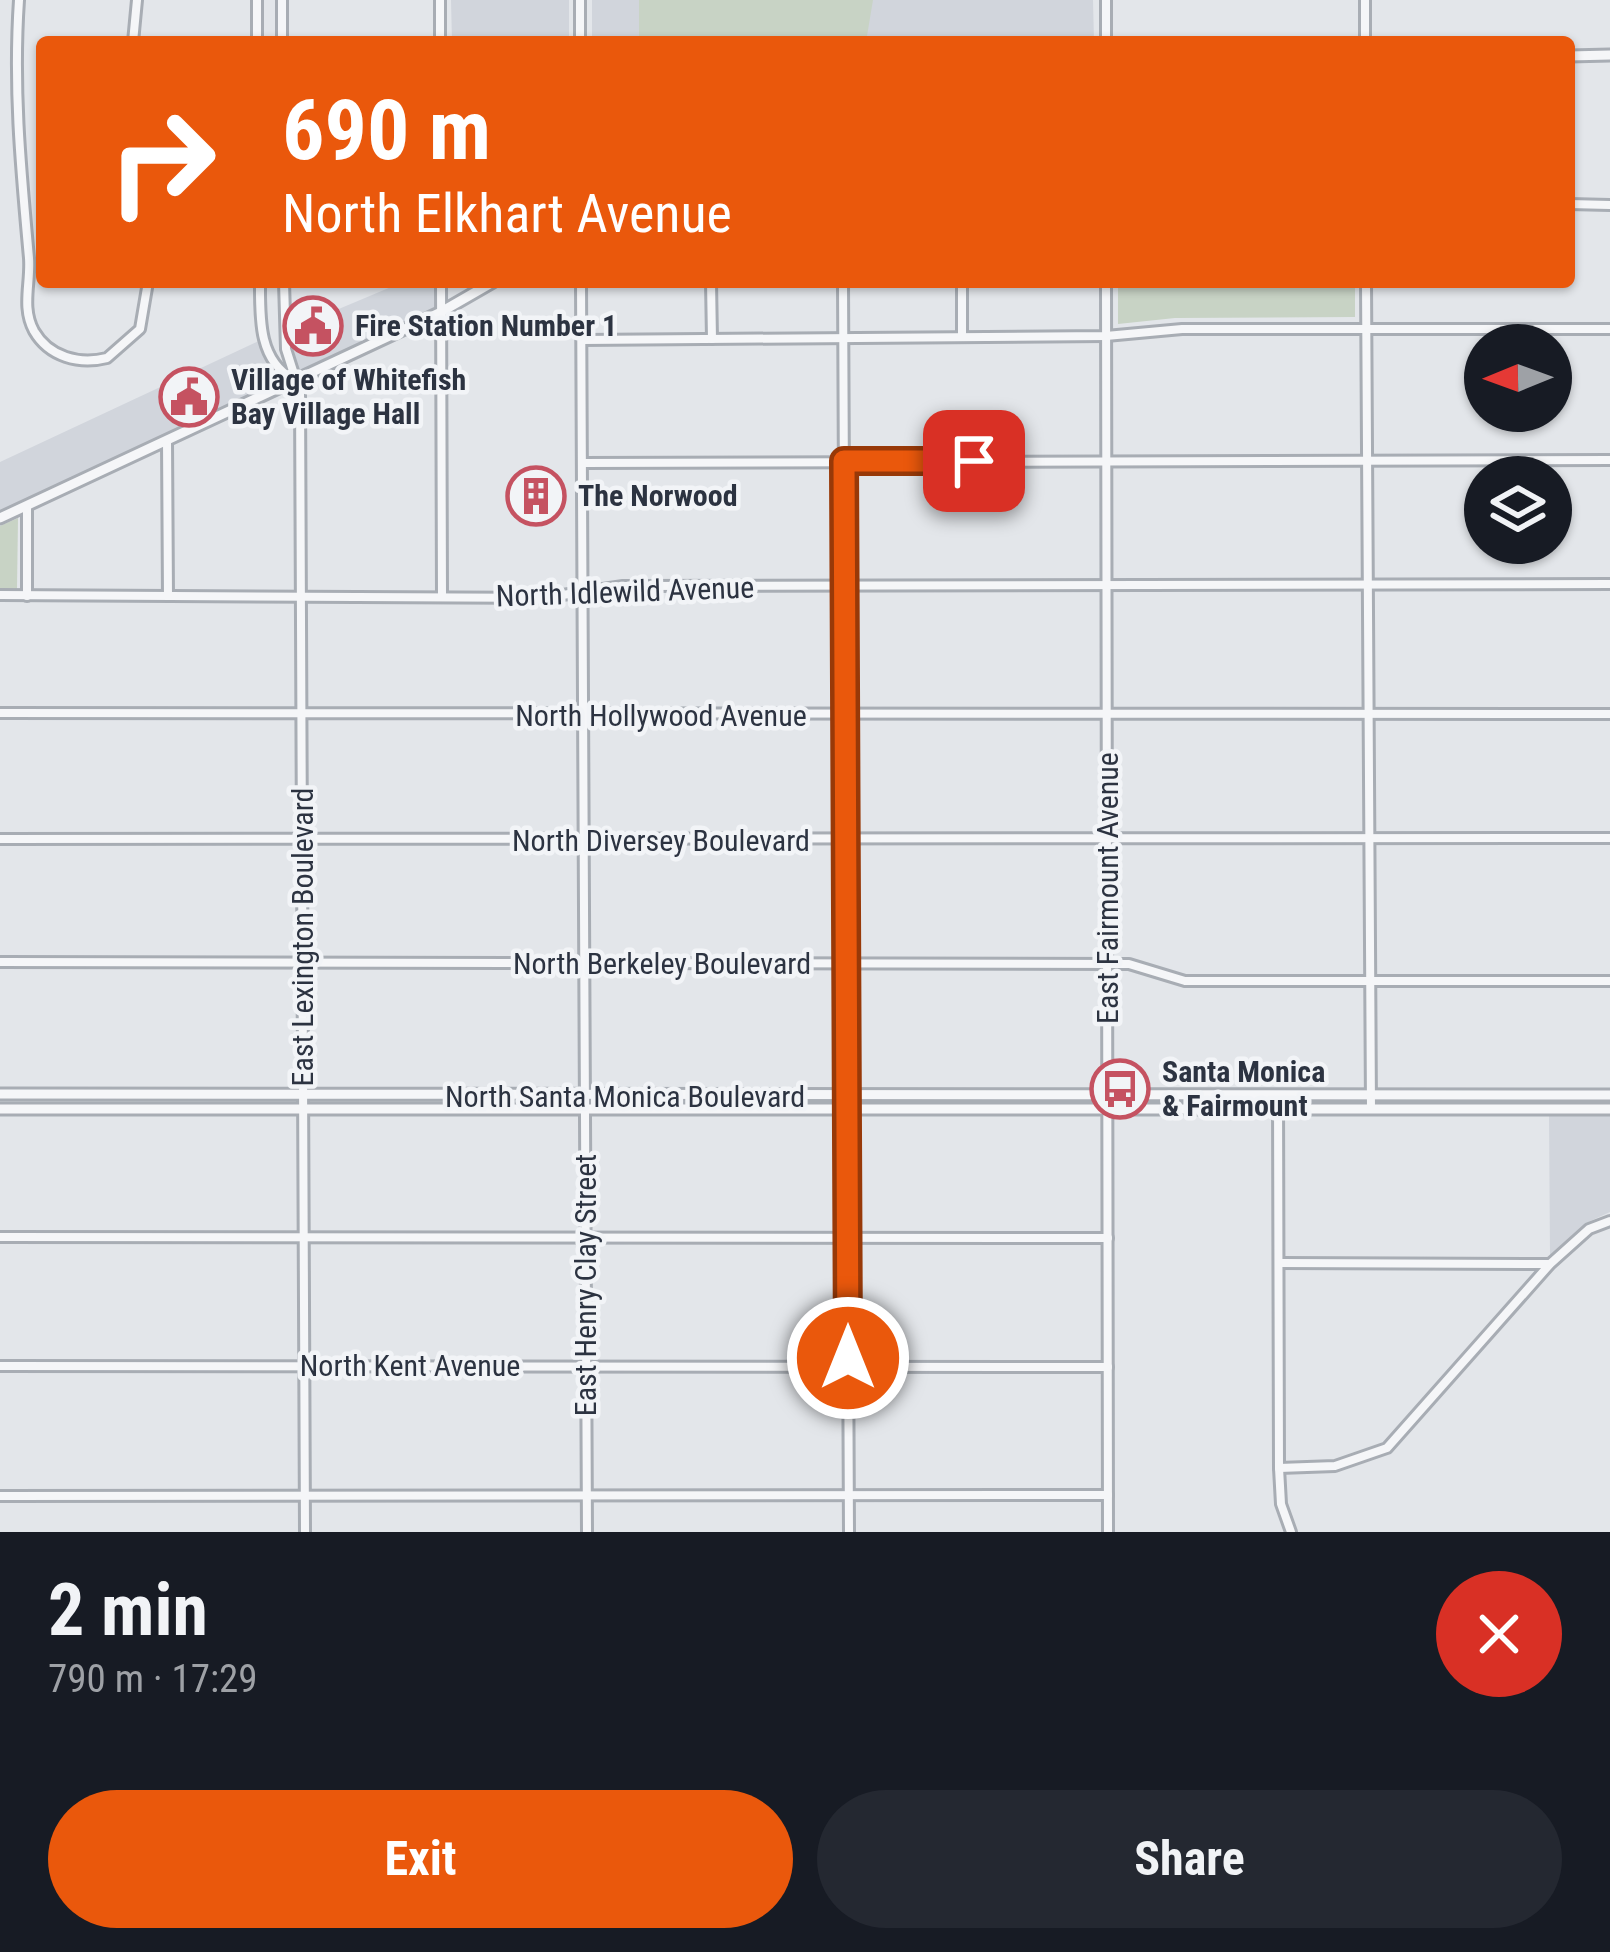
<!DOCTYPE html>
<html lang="en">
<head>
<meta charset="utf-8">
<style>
	body { margin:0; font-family:"Roboto Condensed",sans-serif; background:#242831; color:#f1f3f6; height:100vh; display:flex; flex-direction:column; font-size:45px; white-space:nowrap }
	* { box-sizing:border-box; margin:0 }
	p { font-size:39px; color:#9ea1a6 }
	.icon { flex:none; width:66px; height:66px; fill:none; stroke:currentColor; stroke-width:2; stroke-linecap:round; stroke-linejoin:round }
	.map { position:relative; height:1532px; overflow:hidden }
	.sheet { display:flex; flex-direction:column; background:#171b24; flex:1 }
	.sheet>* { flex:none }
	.guide { position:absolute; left:36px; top:36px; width:1539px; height:252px; border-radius:12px; box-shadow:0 3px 9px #0004; background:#ea580c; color:#fff; overflow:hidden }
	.needle { width:78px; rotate:269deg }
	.tools { position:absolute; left:1464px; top:324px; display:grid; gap:24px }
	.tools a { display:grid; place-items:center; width:108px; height:108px; border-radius:50%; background:#171b24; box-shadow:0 3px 9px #0004; font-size:60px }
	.pin { position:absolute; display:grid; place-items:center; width:102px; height:102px; color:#fff; margin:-51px; border-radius:24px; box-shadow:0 6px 18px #0006 }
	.me { position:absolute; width:132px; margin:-66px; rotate:0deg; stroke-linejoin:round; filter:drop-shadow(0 0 9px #0008) }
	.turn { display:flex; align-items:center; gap:42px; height:252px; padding:0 48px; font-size:54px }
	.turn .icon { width:156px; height:156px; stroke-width:2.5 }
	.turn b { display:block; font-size:84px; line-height:102px }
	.round { display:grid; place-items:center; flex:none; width:126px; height:126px; border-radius:63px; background:#242831 }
	.head { display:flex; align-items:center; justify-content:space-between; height:204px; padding:0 48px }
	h1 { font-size:72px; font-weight:700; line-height:90px }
	.action { display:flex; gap:24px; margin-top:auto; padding:24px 48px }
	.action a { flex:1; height:138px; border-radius:72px; background:#ea580c; color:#fff; font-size:48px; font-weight:700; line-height:138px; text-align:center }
	.action a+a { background:#242831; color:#f1f3f6 }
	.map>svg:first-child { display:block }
	.built { fill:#d1d5dc }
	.green { fill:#c8d3c5 }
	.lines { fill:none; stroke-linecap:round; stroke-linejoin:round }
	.minor-casing { stroke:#a8adb4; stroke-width:14 }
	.tertiary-casing { stroke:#a8adb4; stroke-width:15 }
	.minor { stroke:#f5f6f8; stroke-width:8 }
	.tertiary { stroke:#f5f6f8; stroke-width:9 }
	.route-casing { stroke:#983908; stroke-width:30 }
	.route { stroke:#ea580c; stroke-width:21 }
	.labels { text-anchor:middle; stroke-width:9; stroke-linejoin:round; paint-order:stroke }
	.poi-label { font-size:30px; font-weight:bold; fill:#2c3341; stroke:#f2f4f7; text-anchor:start }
	.street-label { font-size:30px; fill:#2c3341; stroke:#f2f4f7 }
</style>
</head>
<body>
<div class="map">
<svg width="1610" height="1532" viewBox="0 0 1610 1532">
	<rect width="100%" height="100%" fill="#e3e6ea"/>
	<g class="built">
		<polygon points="451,0 569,0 569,42 452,42"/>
		<polygon points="592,0 1093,0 1094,42 592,42"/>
		<polygon points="403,282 441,282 441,312 0,518 0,462 263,339 280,372 294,379 284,332"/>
		<polygon points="1549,1114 1610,1115 1610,1212 1586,1223 1550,1255"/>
	</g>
	<g class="green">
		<polygon points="639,0 873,0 866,42 639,42"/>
		<polygon points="1118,282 1355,282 1355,317 1175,318 1118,324"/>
		<polygon points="18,518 17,589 0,589 0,526"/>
	</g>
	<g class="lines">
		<defs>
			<g id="minor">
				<path d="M19 0C13 89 21 170 29 258 31 283 21 307 34 331 49 357 79 365 107 358L140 329 148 282"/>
				<polyline points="257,0 257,42"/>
				<polyline points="282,0 282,42"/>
				<polyline points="440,0 440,42"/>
				<polyline points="580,0 580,42"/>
				<polyline points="1106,0 1106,42"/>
				<polyline points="1365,0 1365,42"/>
				<polyline points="133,42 137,0"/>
				<polyline points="1569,204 1610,205"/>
				<path d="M260 282C260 317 258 360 293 379"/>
				<polyline points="284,282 286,349 300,393 305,1532"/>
				<polyline points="441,282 442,597"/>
				<polyline points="581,282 587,1532"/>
				<polyline points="711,282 712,339"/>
				<polyline points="843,282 849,1532"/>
				<polyline points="962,282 962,337"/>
				<polyline points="1106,282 1108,1532"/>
				<polyline points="1366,282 1371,1109"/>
				<polyline points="582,340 1106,336 1182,329 1610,329"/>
				<polyline points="167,442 168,596"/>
				<polyline points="582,463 1610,460"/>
				<polyline points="0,595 542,598 623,586 1610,584"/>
				<polyline points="27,596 27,506"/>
				<polyline points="0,713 1610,714"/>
				<polyline points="0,839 1610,838"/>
				<polyline points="0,962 1129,964 1185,981 1610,981"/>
				<polyline points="1278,1096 1279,1468 1281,1504 1291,1532"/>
				<polyline points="0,1237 1108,1238"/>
				<polyline points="1280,1263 1549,1264"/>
				<polyline points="0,1366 1108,1367"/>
				<polyline points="1279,1468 1335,1466 1387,1448 1550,1264 1589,1229 1610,1221"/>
				<polyline points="0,1496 1108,1495"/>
			</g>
			<g id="tertiary">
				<polyline points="1569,56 1610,55"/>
				<polyline points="0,518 441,312 493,282"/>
				<polyline points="0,1094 1610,1095"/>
				<polyline points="0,1109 1610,1109"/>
			</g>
		</defs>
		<use href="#minor" class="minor-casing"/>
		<use href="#tertiary" class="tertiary-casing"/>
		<use href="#minor" class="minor"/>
		<use href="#tertiary" class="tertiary"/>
	</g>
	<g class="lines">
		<defs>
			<polyline id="route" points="848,1358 844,461 974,461"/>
		</defs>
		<use href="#route" class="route-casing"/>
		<use href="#route" class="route"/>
	</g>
	<defs>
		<symbol id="civic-ring" viewBox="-11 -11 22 22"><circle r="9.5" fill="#f2f4f7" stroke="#c55261" stroke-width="1.5"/><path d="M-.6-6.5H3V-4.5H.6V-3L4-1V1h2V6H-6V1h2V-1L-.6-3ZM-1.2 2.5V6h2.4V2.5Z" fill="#c55261"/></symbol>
		<symbol id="building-ring" viewBox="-11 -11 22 22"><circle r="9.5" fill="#f2f4f7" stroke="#c55261" stroke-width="1.5"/><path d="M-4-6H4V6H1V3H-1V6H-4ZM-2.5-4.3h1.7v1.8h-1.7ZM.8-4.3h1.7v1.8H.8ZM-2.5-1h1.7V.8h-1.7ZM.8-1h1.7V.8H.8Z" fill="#c55261"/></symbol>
		<symbol id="bus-ring" viewBox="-11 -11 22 22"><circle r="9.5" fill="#f2f4f7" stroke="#c55261" stroke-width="1.5"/><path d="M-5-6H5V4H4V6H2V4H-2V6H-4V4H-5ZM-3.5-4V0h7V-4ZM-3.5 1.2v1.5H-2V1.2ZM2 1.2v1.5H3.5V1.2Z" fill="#c55261"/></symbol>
	</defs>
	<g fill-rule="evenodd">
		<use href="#civic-ring" x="280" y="293" width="66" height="66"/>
		<use href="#civic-ring" x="156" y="364" width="66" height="66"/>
		<use href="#building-ring" x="503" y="463" width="66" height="66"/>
		<use href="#bus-ring" x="1087" y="1056" width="66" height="66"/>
	</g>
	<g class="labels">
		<g class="poi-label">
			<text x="355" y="336">Fire Station Number 1</text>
			<text x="231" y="390">Village of Whitefish<tspan x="231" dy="34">Bay Village Hall</tspan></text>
			<text x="578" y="506">The Norwood</text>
			<text x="1162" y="1082">Santa Monica<tspan x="1162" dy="34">&amp; Fairmount</tspan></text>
		</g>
		<g class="street-label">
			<text transform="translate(625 592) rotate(-2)" y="10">North Idlewild Avenue</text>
			<text x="661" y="726">North Hollywood Avenue</text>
			<text x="661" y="851">North Diversey Boulevard</text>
			<text transform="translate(1108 888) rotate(-90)" y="10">East Fairmount Avenue</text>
			<text transform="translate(303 937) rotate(-90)" y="10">East Lexington Boulevard</text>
			<text x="662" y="974">North Berkeley Boulevard</text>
			<text x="625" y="1107">North Santa Monica Boulevard</text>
			<text transform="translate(586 1285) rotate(-90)" y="10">East Henry Clay Street</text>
			<text x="410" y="1376">North Kent Avenue</text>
		</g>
	</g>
</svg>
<div class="tools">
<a><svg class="needle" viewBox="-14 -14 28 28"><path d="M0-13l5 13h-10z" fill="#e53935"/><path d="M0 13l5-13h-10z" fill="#9ea1a6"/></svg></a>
<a><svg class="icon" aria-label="layers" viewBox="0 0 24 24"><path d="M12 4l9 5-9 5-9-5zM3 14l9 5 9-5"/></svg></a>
</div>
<div class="pin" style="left:974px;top:461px;background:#d93025"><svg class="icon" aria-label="arrive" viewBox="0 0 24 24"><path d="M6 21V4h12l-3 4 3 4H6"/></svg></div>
<svg class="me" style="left:848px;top:1358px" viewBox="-20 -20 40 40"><circle r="17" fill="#ea580c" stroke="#fff" stroke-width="3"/><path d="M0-11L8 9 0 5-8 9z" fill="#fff"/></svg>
<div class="guide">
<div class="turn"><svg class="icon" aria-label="right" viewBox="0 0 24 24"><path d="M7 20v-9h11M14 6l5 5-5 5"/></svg><div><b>690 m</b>North Elkhart Avenue</div></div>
</div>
</div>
<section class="sheet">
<div class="head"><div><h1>2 min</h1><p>790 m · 17:29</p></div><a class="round" style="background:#d93025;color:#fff"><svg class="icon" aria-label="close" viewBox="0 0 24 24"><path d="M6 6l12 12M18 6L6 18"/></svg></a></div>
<div class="action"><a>Exit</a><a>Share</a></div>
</section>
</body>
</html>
